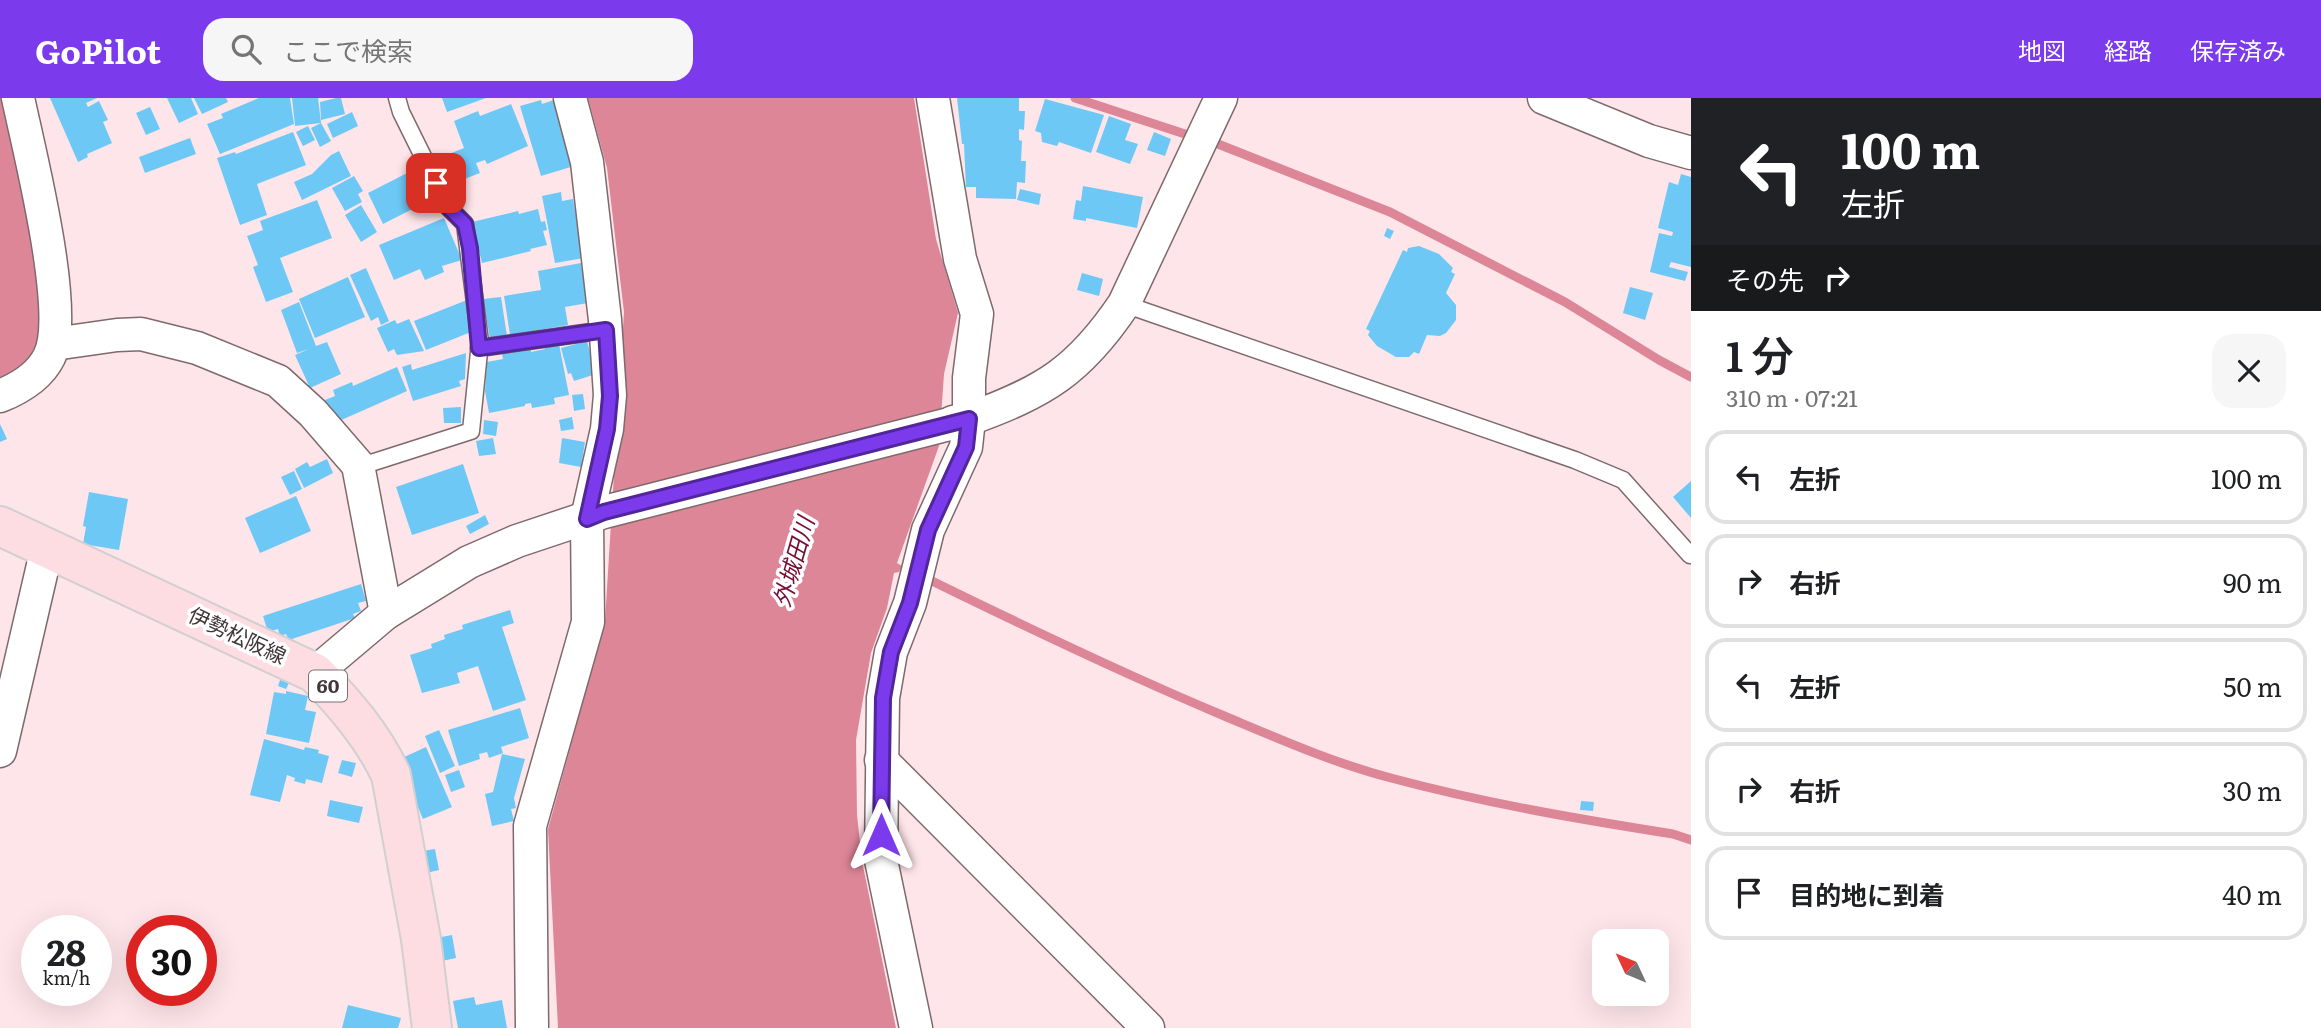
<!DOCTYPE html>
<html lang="ja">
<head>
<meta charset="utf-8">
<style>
	body { margin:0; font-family:Literata,"Noto Sans JP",serif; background:#f6f6f6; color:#202124; height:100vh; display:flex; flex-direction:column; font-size:26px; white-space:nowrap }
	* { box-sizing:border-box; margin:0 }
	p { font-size:23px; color:#757577 }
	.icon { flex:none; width:38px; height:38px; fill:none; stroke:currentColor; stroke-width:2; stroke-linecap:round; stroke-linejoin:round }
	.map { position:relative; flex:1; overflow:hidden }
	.panel { display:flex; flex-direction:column; background:#fff; width:630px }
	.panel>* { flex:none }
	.guide { background:#202124; color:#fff; overflow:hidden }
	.needle { width:46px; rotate:314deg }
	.buttons { position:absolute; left:1592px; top:831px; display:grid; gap:14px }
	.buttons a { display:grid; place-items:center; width:77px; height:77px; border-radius:14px; background:#fff; box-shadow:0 7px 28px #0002; font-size:35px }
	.speed { position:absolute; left:21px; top:817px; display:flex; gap:14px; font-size:35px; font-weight:700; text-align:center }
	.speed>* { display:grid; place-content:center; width:91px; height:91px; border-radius:50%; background:#fff; box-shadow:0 7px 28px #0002; line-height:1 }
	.speed small { font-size:18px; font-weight:400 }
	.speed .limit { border:10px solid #d22; background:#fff; color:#111 }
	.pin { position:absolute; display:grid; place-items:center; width:60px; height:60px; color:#fff; margin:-30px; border-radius:14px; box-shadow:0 4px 10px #0006 }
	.me { position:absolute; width:77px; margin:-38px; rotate:0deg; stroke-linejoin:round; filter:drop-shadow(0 0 5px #0008) }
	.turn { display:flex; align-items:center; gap:24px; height:147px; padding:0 35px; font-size:32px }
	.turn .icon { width:91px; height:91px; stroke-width:2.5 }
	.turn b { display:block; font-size:49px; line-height:60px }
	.then { display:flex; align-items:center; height:66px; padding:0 35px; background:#0003; gap:14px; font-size:26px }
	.round { display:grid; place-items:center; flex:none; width:74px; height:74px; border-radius:21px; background:#f6f6f6 }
	.summary { display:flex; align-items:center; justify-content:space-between; height:119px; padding:0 35px }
	h1 { font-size:42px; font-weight:600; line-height:52px }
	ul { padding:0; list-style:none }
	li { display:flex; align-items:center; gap:21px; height:94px; margin:0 14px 10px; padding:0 21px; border:4px solid #e0e0e0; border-radius:21px }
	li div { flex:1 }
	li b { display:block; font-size:26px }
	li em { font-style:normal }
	header { display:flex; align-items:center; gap:42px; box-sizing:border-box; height:98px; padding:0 35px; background:#7c3aed; color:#fff }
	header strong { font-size:33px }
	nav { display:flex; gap:38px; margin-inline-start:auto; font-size:24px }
	.search { width:490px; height:63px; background:#f6f6f6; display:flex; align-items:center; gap:18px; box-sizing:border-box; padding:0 24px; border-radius:21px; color:#757577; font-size:26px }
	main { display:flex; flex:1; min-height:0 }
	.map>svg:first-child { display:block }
	.water { fill:#dd8697 }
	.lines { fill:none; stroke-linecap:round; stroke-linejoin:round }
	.stream { stroke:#dd8697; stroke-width:9 }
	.building { fill:#6dc8f6 }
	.service-casing { stroke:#7e696c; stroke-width:19 }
	.minor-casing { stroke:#7e696c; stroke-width:35 }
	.primary-casing { stroke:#d1cfcf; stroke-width:42 }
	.service { stroke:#fff; stroke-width:16 }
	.minor { stroke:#fff; stroke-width:32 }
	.primary { stroke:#fddce2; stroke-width:38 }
	.route-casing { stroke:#51269a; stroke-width:18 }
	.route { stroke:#7c3aed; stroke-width:12 }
	.labels { text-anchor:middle; stroke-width:7; stroke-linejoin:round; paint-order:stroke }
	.shield { fill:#fff; stroke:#7a7374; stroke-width:2 }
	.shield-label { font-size:19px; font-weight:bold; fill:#413739 }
	.street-label { font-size:21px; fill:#413739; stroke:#fff }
	.water-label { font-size:23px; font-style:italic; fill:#770d33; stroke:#fff }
</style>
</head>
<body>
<header>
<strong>GoPilot</strong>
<div class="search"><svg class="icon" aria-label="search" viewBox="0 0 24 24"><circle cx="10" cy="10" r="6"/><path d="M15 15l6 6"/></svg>ここで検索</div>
<nav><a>地図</a><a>経路</a><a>保存済み</a></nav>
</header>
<main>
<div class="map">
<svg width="1691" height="930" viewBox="0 0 1691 930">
	<rect width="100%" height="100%" fill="#fee5e9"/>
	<g class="water">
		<path d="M0 0H7L47 212C39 252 33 260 0 284Z"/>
		<polygon points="588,0 914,0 936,141 958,215 944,276 939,348 897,465 902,468 899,474 894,475 887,510 871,555 856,642 857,717 862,763 896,930 558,930 548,731 605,523 624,214 607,70"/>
	</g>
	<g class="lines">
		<g class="stream">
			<polyline points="1075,0 1185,36"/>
			<polyline points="1218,46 1390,114 1565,204 1659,262 1691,279"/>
			<path d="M932 483C1028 530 1124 576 1222 617 1277 640 1333 665 1391 680 1484 705 1578 721 1673 736L1691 742"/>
		</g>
	</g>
	<g class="building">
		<polygon points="50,0 97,0 86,5 88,9 99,3 108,22 103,24 112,45 87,56 88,59 78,64"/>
		<polygon points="167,0 191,0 198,16 179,25"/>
		<polygon points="194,0 226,0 228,4 202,16"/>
		<polygon points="259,0 290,0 294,26 220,56 207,26 223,20 221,16"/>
		<polygon points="292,0 318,0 321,25 295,28"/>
		<polygon points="336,0 341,0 345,16 321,22 320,4"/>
		<polygon points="442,0 486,0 447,14"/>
		<polygon points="957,0 1019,0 1019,13 1025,13 1024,32 1019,31 1019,42 1022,43 1021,63 1026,63 1025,85 1017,84 1016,101 976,100 976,89 966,89 964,46 962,46"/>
		<polygon points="1045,1 1104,17 1091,55 1059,44 1057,48 1042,44 1041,35 1035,33"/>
		<polygon points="541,2 542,6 554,2 574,68 541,78 520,8"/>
		<polygon points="511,6 528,48 487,66 485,62 476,65 480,75 454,85 444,58 464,50 454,23 478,13 480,18"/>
		<polygon points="150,9 160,31 146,37 136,15"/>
		<polygon points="352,14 358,28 333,40 327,26"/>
		<polygon points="1109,18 1131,26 1125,42 1138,46 1130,66 1096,54"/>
		<polygon points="321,25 331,43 320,49 311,30"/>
		<polygon points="308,28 315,42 303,48 296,34"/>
		<polygon points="293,34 306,67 257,86 267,117 240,127 217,60 235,54 236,56"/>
		<polygon points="1154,34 1171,41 1165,58 1147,52"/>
		<polygon points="190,40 196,56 145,75 139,59"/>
		<polygon points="339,53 351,78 302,102 294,84 312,76 331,57"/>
		<polygon points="417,70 432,101 383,126 368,95"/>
		<polygon points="1681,76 1691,79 1691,169 1671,164 1669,169 1688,174 1685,183 1650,174 1659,135 1672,138 1673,134 1658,130 1669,84 1678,87"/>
		<polygon points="354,78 363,93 358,96 362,104 345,113 332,90"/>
		<polygon points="1083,88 1143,99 1137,130 1086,120 1086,123 1073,121 1076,102 1081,103"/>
		<polygon points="1020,91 1041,96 1039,107 1017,102"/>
		<polygon points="561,94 562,103 573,101 584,160 555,165 542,98"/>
		<polygon points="317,102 332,140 280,160 293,194 266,204 253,169 258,167 247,138 263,132 260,123"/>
		<polygon points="361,107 377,134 361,144 345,117"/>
		<polygon points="538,111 541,124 545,123 547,132 543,133 547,147 530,151 531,153 482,165 472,124 518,113 519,116"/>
		<polygon points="444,120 462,162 442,168 444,174 425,182 420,171 394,182 379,147"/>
		<polygon points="1387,130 1394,133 1390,141 1384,138"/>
		<polygon points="1419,148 1439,156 1453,170 1451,174 1455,176 1446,195 1456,207 1456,222 1446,235 1440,238 1427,237 1419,256 1414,254 1409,259 1396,259 1377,248 1368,237 1370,233 1366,231 1403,152 1407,154 1408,150"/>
		<polygon points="581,165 588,205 565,209 568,227 510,237 504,198 541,192 538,173"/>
		<polygon points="366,170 389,223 381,227 378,219 371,223 350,177"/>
		<polygon points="1082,175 1103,181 1099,198 1077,192"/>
		<polygon points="348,179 365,219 315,240 299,201"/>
		<polygon points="1630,189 1653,195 1645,222 1623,215"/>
		<polygon points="501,199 507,238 490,241 483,201"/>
		<polygon points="467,202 471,234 426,252 414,223"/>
		<polygon points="299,204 316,248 327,244 341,276 310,290 295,257 309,251 297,255 281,212"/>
		<polygon points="409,221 424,253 397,257 394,251 388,254 377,230 395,222 397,226"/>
		<polygon points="587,243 596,276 574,283 571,275 568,276 561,250"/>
		<polygon points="559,246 569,297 554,300 555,306 532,310 531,305 525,306 525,308 489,315 485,293 487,264 503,261 502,256 531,250 531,254 545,251 544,248"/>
		<polygon points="466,255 465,281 459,283 461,288 413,303 402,269 411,266 412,272"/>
		<polygon points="397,269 407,293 330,327 320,304 335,298 333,292 352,284 353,288"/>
		<polygon points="583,296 585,311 574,313 572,297"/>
		<polygon points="461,309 461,325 444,325 443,310"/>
		<polygon points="572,319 574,331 561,333 559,322"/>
		<polygon points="484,322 498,324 496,338 483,336"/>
		<polygon points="0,326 7,341 0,344"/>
		<polygon points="493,340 496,356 479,358 476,343"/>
		<polygon points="562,340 585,344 581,369 559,365"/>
		<polygon points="327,361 333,375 304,390 295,371 307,364 310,369"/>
		<polygon points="463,366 479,415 412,437 396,389"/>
		<polygon points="294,373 302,391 290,397 281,379"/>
		<polygon points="1691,383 1691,420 1673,399"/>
		<polygon points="89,394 128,401 119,452 83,446 86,429 83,428"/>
		<polygon points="296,398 311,433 260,455 245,420"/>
		<polygon points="485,417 489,426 470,436 466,428"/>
		<polygon points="361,486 366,503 358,505 361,513 353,516 355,520 289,542 286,536 280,538 278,531 268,534 263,518"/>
		<polygon points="510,512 514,525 502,529 526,602 493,613 478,568 457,575 460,585 422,595 410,557 432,550 431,546 445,541 444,537 463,531 462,527"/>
		<polygon points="280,582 289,585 286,591 278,588"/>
		<polygon points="286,593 308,598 305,612 316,614 309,645 266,636 274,594 286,596"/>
		<polygon points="520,610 529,640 501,649 503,655 489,660 487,654 479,656 480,661 459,668 448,632"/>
		<polygon points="439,632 455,668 440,675 425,638"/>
		<polygon points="264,641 304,652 305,649 319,652 318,655 329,658 322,685 306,681 305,686 294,683 295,680 287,677 280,704 250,697"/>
		<polygon points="426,649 452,709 423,721 401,670 400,661"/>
		<polygon points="502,656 525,661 514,700 516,710 511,711 514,723 492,728 485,696 493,694"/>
		<polygon points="342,662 356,665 352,679 338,675"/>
		<polygon points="459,672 465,689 451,694 445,677"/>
		<polygon points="330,702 363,709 359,725 327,718"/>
		<polygon points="1581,703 1594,704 1593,713 1580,712"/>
		<polygon points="435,751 439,772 426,775 422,753"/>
		<polygon points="452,837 456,860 442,863 436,840"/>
		<polygon points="474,899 476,907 502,902 507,930 458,930 453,903"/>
		<polygon points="348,907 401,920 398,930 342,930"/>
	</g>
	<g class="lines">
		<defs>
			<g id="service">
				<polyline points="1124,206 1575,362 1623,382 1690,457"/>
				<polyline points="479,250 605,232"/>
				<polyline points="358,367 374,364 471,333 480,244 465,126 448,109 401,14 397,0"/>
			</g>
			<g id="minor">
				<polyline points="933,0 960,161 977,216 969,280 969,321 953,324"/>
				<polyline points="1544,0 1649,43 1691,55"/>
				<polyline points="54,246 117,237 141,236 197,250 278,283 313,315 358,367 386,515"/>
				<path d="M0 298C20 290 39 279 49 259 71 216 29 52 18 0"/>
				<path d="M315 575 386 515 469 464 517 443 604 414 969 321C1044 294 1079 273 1124 206L1221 0"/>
				<polyline points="0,653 47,450"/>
				<polyline points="881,662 1148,930"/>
				<polyline points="532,930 530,728 588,524 587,420 607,331 610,297 605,222 587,64 570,0"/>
				<polyline points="916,930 881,762 883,600 891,554 910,505 928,432 966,349 969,321"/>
			</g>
			<path id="primary" d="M0 428 315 575C345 606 373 638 391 677L421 841 432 930"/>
		</defs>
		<use href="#service" class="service-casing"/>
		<use href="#minor" class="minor-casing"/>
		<use href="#primary" class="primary-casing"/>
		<use href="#service" class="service"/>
		<use href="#minor" class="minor"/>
		<use href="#primary" class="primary"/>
	</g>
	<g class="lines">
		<defs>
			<polyline id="route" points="436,85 448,109 465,126 470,150 479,250 606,232 610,298 607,331 587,421 604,414 969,321 966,349 928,432 910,505 891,554 883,600 881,737"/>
		</defs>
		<use href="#route" class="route-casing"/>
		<use href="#route" class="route"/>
	</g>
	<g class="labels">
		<rect class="shield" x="309" y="572.5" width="38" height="31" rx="5"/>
		<g class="shield-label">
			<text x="328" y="595">60</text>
		</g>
		<g class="street-label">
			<text transform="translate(237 538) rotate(25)" y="7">伊勢松阪線</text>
		</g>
		<g class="water-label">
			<text transform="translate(794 464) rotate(-74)" y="8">外城田川</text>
		</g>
	</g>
</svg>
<div class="buttons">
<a><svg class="needle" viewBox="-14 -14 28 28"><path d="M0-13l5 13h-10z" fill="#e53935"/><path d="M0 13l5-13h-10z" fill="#757577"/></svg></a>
</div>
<div class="speed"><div>28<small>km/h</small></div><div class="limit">30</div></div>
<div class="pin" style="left:436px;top:85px;background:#d93025"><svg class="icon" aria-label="arrive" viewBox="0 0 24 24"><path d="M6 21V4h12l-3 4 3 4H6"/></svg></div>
<svg class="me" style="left:881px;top:737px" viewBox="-20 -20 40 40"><path d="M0-17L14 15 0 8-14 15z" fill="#7c3aed" stroke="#fff" stroke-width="4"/></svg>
</div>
<section class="panel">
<div class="guide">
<div class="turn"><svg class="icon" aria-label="left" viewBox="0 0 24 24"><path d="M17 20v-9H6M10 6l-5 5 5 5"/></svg><div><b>100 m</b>左折</div></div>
<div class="then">その先<svg class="icon" aria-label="right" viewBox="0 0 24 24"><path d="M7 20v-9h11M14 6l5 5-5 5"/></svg></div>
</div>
<div class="summary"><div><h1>1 分</h1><p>310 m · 07:21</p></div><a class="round"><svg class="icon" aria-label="close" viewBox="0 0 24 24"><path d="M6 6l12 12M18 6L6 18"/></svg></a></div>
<ul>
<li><svg class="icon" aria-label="left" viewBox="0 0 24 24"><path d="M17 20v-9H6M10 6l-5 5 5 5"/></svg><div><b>左折</b></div><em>100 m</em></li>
<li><svg class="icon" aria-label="right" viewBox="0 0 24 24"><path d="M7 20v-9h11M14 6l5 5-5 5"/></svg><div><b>右折</b></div><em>90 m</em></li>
<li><svg class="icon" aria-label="left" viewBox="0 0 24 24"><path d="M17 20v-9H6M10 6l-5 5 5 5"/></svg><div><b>左折</b></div><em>50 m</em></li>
<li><svg class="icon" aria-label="right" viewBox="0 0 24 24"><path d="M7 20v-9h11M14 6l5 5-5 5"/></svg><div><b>右折</b></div><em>30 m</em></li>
<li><svg class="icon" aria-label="arrive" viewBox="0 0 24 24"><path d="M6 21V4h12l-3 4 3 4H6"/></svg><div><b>目的地に到着</b></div><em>40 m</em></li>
</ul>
</section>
</main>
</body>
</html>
